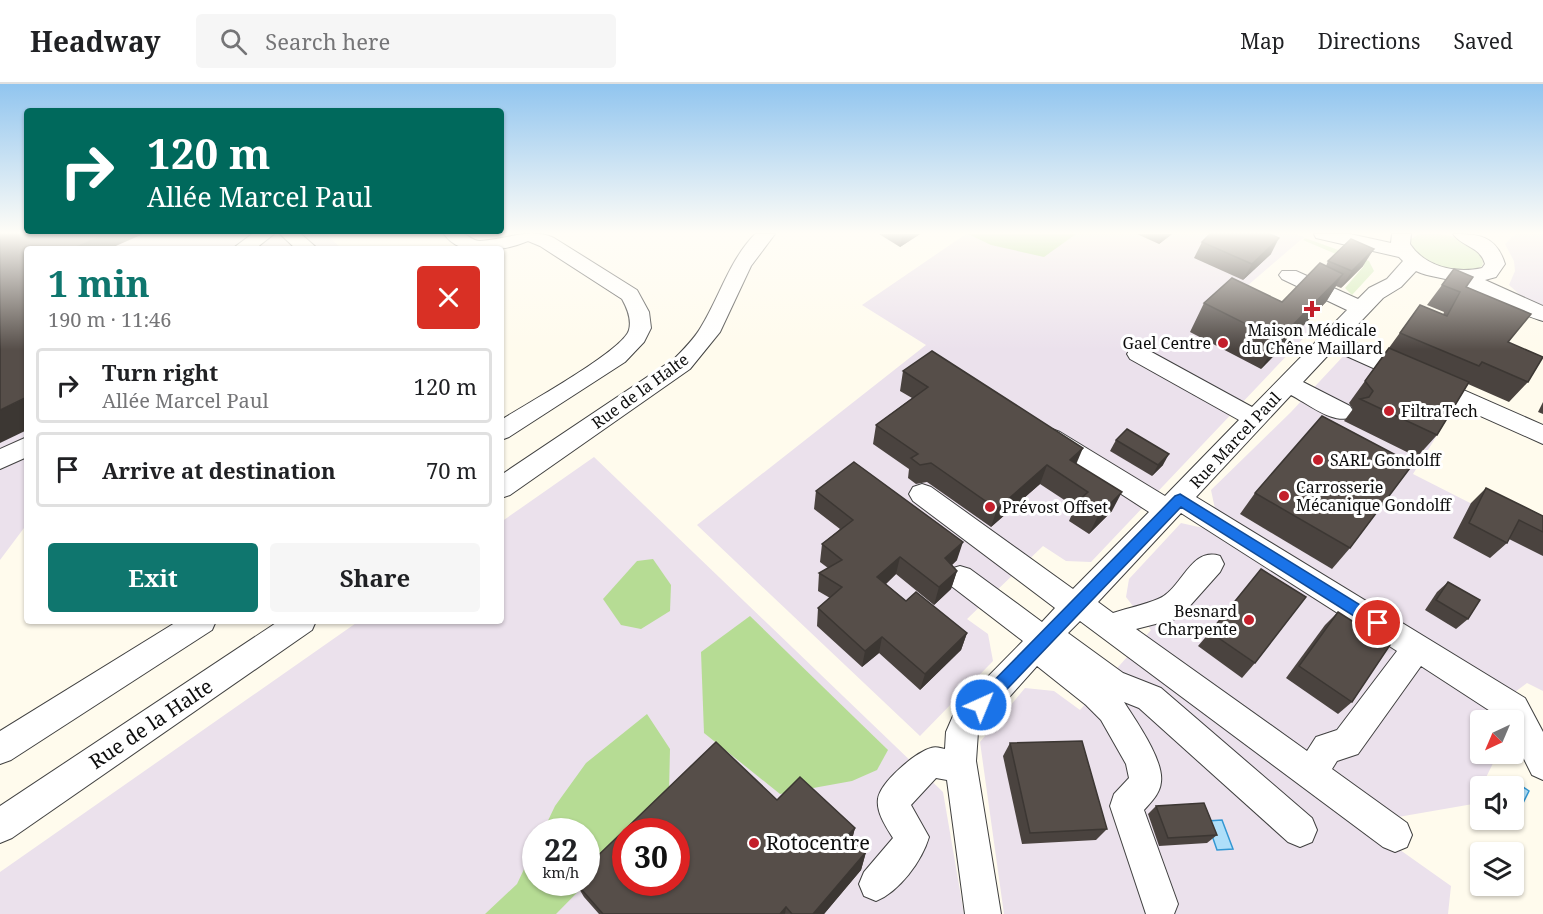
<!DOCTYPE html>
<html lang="en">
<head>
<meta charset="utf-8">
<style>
	body { margin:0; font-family:"Noto Serif",serif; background:#f6f6f6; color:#202124; height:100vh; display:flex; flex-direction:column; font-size:22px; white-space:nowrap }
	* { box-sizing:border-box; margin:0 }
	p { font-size:20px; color:#757577 }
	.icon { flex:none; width:33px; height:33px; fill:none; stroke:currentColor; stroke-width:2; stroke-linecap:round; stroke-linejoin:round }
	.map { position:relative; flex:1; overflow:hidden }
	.panel { position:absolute; left:24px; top:162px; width:480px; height:378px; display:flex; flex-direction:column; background:#fff; border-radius:6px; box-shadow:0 2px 4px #0004 }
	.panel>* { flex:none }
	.top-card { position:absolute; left:24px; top:24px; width:480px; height:126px; border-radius:6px; box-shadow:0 2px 4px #0004; background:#00695c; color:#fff; overflow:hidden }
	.needle { width:39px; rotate:224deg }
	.buttons { position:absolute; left:1470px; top:626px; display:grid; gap:12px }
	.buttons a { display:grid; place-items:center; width:54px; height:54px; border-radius:6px; background:#fff; box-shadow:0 2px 4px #0004; font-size:30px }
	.speed { position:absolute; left:522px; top:734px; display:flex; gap:12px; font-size:30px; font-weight:700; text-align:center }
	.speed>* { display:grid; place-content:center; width:78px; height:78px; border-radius:50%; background:#fff; box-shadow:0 2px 4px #0004; line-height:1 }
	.speed small { font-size:15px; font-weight:400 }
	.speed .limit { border:9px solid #d22; background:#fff; color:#111 }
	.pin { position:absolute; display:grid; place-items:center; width:51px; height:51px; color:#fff; margin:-26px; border:3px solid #fff; border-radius:50%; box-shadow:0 2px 6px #0007 }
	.me { position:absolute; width:66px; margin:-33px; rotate:44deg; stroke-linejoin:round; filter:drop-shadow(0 0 4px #0008) }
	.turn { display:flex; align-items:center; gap:21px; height:126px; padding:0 24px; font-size:27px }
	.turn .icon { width:78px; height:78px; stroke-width:2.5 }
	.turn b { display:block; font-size:42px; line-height:51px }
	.round { display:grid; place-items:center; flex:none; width:63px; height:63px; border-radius:6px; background:#f6f6f6 }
	.head { display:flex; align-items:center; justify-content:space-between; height:102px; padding:0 24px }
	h1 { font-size:36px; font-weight:700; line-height:45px; color:#0f766e }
	.button { display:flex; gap:12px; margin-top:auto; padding:12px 24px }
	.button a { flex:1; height:69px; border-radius:6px; background:#0f766e; color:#fff; font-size:24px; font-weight:700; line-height:69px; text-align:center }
	.button a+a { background:#f6f6f6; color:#202124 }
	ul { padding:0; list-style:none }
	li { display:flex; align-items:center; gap:18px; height:75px; margin:0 12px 9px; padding:0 12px; border:3px solid #e0e0e0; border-radius:6px }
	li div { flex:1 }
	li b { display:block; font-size:22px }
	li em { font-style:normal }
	header { display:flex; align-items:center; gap:36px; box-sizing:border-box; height:84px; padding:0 30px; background:#fff; border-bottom:2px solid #e0e0e0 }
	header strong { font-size:28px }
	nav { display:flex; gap:33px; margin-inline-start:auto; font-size:21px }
	.search { width:420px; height:54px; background:#f6f6f6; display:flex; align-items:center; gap:15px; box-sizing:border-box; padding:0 21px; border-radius:6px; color:#757577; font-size:22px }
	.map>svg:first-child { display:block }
	.industrial { fill:#ebe1ec; fill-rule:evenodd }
	.green { fill:#d2ebb5 }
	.forest { fill:#b6dc94 }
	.water { fill:#afdff9; stroke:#3397d3; stroke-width:1.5 }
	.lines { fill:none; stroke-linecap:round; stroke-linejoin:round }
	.minor-casing { stroke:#404040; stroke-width:2 }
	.minor { fill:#fff; fill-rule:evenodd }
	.wall { fill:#4a433f }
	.shaded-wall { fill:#3c3733 }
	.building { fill:#564e49; stroke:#3c3733; stroke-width:1.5; fill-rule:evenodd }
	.route { fill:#1a73e8; stroke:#114b97; stroke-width:1.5 }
	.poi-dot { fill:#c31f2b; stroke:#fff; stroke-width:2 }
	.labels { text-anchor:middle; stroke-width:6; stroke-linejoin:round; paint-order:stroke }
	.poi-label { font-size:16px; fill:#0d0d0d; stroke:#fff; text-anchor:start }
	.street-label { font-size:16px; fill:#0d0d0d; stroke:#fff }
	.near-street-label { font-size:20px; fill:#0d0d0d; stroke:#fff }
	.near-poi-label { font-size:20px; fill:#0d0d0d; stroke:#fff; text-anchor:start }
</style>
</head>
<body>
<header>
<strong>Headway</strong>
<div class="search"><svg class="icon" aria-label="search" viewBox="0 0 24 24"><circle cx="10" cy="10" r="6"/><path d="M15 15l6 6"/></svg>Search here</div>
<nav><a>Map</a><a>Directions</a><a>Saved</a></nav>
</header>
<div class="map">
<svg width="1543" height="830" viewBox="0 0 1543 830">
	<rect width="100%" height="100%" fill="#fffbed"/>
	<g class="industrial">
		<polygon points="0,150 326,150 342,165 27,165 27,440 0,476"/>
		<polygon points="966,150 1296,150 1304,153 1239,209 1313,244 1091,478 1066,477 1043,462 967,535 988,550 993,577 920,652 697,441 926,261 862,221"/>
		<polygon points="1515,150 1543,150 1543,223 1519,210 1509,201 1515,187 1514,177 1505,160"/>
		<polygon points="1349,266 1459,316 1413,390 1543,456 1543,607 1527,599 1515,608 1215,425 1211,406 1291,328"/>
		<path d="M594 373 943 708 964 830H0V788L359 537H501V438ZM536 747H586V798H536ZM626 747H676V798H626Z"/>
		<polygon points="1181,439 1203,444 1510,636 1480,636 1480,669 1498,669 1473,720 1398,733 1386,756 1451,802 1448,830 1004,830 980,658 1025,604 1054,607 1080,626 1151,546 1126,513 1129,495"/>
	</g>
	<g class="green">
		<path d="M1419 150C1428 150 1438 149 1447 151 1460 153 1488 168 1482 182 1459 197 1426 180 1410 162V156Z"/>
		<polygon points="1305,154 1369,177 1374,187 1352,211 1345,204 1364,182 1303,156"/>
	</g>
	<g class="forest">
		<polygon points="968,150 1076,150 1044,173 991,161"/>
		<polygon points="653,475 671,501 670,527 641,545 621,541 603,515 637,477"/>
		<polygon points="750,532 888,666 877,686 852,697 780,710 704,649 701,568"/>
		<polygon points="647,630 670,665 669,708 626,747 625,760 556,830 485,830 517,800 535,762 536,798 586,798 586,747 543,747 555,722 586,679"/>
	</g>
	<g class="water">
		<polygon points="1508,693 1529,707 1516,733 1514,731 1514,702 1503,702"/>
		<polygon points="1222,736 1233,765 1217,766 1207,737"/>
	</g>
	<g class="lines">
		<defs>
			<g id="minor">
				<polygon points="252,150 274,150 255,165 232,165"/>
				<polygon points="280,150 301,150 318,165 296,165"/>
				<path d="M444 150C450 150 457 149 463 150 469 151 472 157 480 157 505 156 529 143 554 154L637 206 649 228 651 244 644 258 625 278 509 353 501 356V336C524 321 623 267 629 246 632 235 627 224 622 215L540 162 528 157C504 167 461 175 444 150Z"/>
				<path d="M755 150H775L751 182 720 248 690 285 510 411 501 414V391L674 275C684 265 694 255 701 243 720 212 729 177 755 150Z"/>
				<path d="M1314 150H1350L1391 159 1392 150H1411L1410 160C1425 183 1456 190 1482 184L1485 180C1480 162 1462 163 1453 150 1478 150 1496 151 1505 180L1496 193 1485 196 1543 222V237C1514 229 1488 212 1461 200 1447 193 1430 194 1416 187L1401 203 1383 214 1345 254 1543 341V360L1333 266 1303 298 1350 322 1354 328 1350 334C1331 339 1308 320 1291 311L1196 413 1525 614 1543 648V696L1532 691 1514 655V636H1504L1421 582 1358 670 1337 677 1332 685 1407 739 1412 751 1407 763 1395 768 1383 763 1080 537 1068 549 1123 589 1161 604 1312 734 1317 746 1312 758 1300 763 1288 758 1139 624 1124 618C1136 637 1164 676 1161 698 1160 710 1151 718 1144 726L1178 820 1174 830H1146L1110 722 1114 710 1129 694 1126 680 1101 636 1086 621 1037 582 978 648 976 677 1001 830H965L947 696 936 694 911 721 929 753C922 777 899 808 876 817L864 812 859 800 864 788 893 754C886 743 876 728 878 715 880 698 916 668 931 664 936 662 940 664 945 665L946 648 956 625 1023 557 950 501 946 493 950 485 960 482 970 485 1042 538 1055 524 913 417 909 410 913 403 922 400 931 403 1073 505 1149 428 1044 360 1040 354 1044 348 1052 345 1060 348 1165 412 1239 336 1130 275 1127 270 1130 265 1138 263 1146 265 1252 323 1347 226 1282 195 1279 191 1282 187H1296L1358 215 1369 204 1387 195 1403 177 1399 173 1316 154ZM1181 429 1397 567 1337 646 1316 653 1307 667 1136 545 1179 534 1220 488 1224 480 1220 472C1190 462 1182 506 1158 515 1144 521 1128 524 1113 529L1098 518Z"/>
				<polygon points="27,353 27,373 0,385 0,365"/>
				<polygon points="178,537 216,537 212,546 11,676 0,680 0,647"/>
				<polygon points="279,537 316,537 312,546 12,754 0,759 0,722"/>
			</g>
		</defs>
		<use href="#minor" class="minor-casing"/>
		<use href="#minor" class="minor"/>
	</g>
	<g class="wall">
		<polygon points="879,150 920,150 900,163"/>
		<polygon points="1137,150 1172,150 1159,160"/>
		<polygon points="1202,158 1271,170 1243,196 1194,174"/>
		<polygon points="1328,177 1363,182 1341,204 1336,202 1326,218 1261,285 1190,248 1204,219 1282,218 1326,182"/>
		<polygon points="1454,185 1466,203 1508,258 1528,298 1509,318 1468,300 1437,351 1417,373 1344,337 1353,325 1349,319 1420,221 1443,231 1444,228 1427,221"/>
		<polygon points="903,287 1077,380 1112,427 1089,450 1069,437 1075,423 1040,400 991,443 927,398 916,400 908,394 909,385 873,360 876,341 912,314 900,307"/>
		<polygon points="1543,318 1543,330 1538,328"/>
		<polygon points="1116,356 1163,381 1152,392 1110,367"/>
		<polygon points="1486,404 1543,432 1543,472 1509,455 1507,459 1490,474 1453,454 1471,419"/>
		<polygon points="816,407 957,476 952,481 957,487 951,505 934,521 896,490 886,500 906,517 967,549 961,566 920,606 879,569 862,583 817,542 818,524 830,514 818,507 819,489 828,484 820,478 822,460 840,445 814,425"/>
		<polygon points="1255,409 1350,464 1332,485 1240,430"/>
		<polygon points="1448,498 1468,535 1456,545 1425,526 1437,508"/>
		<polygon points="1338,528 1352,618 1338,630 1286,594 1325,541"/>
		<polygon points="1210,548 1255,579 1242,594 1198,562"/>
		<polygon points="1010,659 1107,745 1096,756 1022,760 1003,672"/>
		<polygon points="777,716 855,744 852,755 866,768 861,786 824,830 599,830 584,813 575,798"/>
		<polygon points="1156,722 1217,751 1207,759 1159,762 1148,730"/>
	</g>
	<g class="shaded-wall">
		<polygon points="95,150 143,150 109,165 72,165"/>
		<polygon points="904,150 920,150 900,163 902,152"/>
		<polygon points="1163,150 1172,150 1159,160"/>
		<polygon points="1279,154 1271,170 1243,196 1252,180"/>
		<polygon points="1374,165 1363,182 1341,204 1352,187"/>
		<polygon points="1343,190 1326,218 1261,285 1278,256"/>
		<polygon points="27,313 27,346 0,359 0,326"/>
		<polygon points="1083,364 1075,383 1070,376"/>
		<polygon points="1169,370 1163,381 1152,392 1158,381"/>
		<polygon points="1047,381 1040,400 991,443 997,425"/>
		<polygon points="1122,408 1112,427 1089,450 1098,432"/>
		<polygon points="963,458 957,476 940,492 945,474"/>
		<polygon points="900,473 896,490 874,511 877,493"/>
		<polygon points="957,487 951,505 934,521 939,503"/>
		<polygon points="967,549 961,566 920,606 925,590"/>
		<polygon points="882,553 879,569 862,583 865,567"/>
		<polygon points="855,744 850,763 848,751"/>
		<polygon points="866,768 861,786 824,830 813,830"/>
		<polygon points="786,823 785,830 780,830"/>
	</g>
	<g class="building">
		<polygon points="0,150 97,150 100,153 72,165 27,165 27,313 0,326"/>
		<polygon points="1210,150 1270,150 1279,154 1252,180 1202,158"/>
		<polygon points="1351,155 1374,165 1352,187 1328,177"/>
		<polygon points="1320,179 1343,190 1278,256 1204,219 1232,194 1282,218"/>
		<polygon points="1454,185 1473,193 1466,203 1531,230 1508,258 1543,273 1528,298 1482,278 1479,282 1400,249 1420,221 1447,232 1460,208 1442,201"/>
		<polygon points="1389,264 1469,298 1437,351 1360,315 1369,313 1373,307 1365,297"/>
		<polygon points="932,267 1083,364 1070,376 1122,408 1098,432 1077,418 1088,408 1047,381 997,425 931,379 920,381 911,374 918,370 876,341 928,303 903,287"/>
		<polygon points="1322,332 1413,380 1350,464 1255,409"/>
		<polygon points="1127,345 1169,370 1158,381 1116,356"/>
		<polygon points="854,378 963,458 945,474 957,487 939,503 900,473 877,493 906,517 916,508 967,549 925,590 882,553 865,567 818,524 842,503 819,489 842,476 822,460 853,436 816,407"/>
		<polygon points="1486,404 1543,432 1543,448 1519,436 1507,459 1469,439"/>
		<polygon points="1261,485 1306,513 1255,579 1210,548"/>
		<polygon points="1448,498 1480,516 1468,535 1436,516"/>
		<polygon points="1338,528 1390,561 1352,618 1299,582"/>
		<polygon points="1082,657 1107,745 1030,749 1010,659"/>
		<path d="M716 658 777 716 800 693 855 744 848 751 866 768 813 830H792L786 823 780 830H603L575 798H586V783ZM626 747H676V798H626Z"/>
		<polygon points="1204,719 1217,751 1168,754 1156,722"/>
	</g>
	<linearGradient id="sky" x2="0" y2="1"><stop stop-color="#91c5ef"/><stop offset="0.56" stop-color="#fffdf7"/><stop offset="1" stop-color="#fffdf7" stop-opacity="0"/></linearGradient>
	<rect width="1543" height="266" fill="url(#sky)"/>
	<polygon class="route" points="1180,410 1383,535 1386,539 1383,544 1378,546 1373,544 1181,423 987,626 981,629 975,626 973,621 975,616 1175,412"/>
	<g class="poi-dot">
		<path d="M1309 216h6v6h6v6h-6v6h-6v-6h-6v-6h6z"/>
		<circle cx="1223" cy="259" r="6"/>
		<circle cx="1389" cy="327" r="6"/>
		<circle cx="1318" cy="376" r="6"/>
		<circle cx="1284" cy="412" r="6"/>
		<circle cx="990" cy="423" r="6"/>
		<circle cx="1249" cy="536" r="6"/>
		<circle cx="754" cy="759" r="6"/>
	</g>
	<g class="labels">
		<g class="poi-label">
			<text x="1312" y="252" text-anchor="middle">Maison Médicale<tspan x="1312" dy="18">du Chêne Maillard</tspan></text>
			<text x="1211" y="265" text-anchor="end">Gael Centre</text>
			<text x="1401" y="333">FiltraTech</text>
			<text x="1330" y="382">SARL Gondolff</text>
			<text x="1296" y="409">Carrosserie<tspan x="1296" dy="18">Mécanique Gondolff</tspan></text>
			<text x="1002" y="429">Prévost Offset</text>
			<text x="1237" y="533" text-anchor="end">Besnard<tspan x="1237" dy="18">Charpente</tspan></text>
		</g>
		<g class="street-label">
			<text transform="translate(640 307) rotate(-36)" y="6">Rue de la Halte</text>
			<text transform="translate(1235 356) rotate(-47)" y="6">Rue Marcel Paul</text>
		</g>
		<g class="near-street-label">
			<text transform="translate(151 640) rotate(-34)" y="7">Rue de la Halte</text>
		</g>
		<g class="near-poi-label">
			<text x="766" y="766">Rotocentre</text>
		</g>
	</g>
</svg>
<div class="buttons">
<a><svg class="needle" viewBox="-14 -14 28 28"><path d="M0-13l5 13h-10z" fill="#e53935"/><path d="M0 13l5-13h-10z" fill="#757577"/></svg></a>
<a><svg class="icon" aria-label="sound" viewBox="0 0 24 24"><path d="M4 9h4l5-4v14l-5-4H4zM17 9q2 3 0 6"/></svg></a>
<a><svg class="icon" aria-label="layers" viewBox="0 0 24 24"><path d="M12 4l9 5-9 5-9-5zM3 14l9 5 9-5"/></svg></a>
</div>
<div class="speed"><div>22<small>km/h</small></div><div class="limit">30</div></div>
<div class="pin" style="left:1378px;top:539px;background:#d93025"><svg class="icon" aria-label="arrive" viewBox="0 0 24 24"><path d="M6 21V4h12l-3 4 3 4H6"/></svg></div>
<svg class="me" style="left:981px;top:621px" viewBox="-20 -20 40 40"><circle r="17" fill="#1a73e8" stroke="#fff" stroke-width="3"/><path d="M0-11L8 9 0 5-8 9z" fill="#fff"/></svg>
<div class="top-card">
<div class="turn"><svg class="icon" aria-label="right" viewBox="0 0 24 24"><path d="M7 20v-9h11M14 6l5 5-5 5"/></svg><div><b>120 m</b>Allée Marcel Paul</div></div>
</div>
<section class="panel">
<div class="head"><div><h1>1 min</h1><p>190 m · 11:46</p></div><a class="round" style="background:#d93025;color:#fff"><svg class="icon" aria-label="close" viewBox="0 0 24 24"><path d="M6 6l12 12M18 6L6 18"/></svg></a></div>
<ul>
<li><svg class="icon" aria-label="right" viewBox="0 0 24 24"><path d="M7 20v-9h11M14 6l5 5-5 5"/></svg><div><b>Turn right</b><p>Allée Marcel Paul</p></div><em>120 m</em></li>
<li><svg class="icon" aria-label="arrive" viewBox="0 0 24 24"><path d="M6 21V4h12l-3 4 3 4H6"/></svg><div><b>Arrive at destination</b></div><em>70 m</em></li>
</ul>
<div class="button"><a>Exit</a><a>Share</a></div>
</section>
</div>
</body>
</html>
